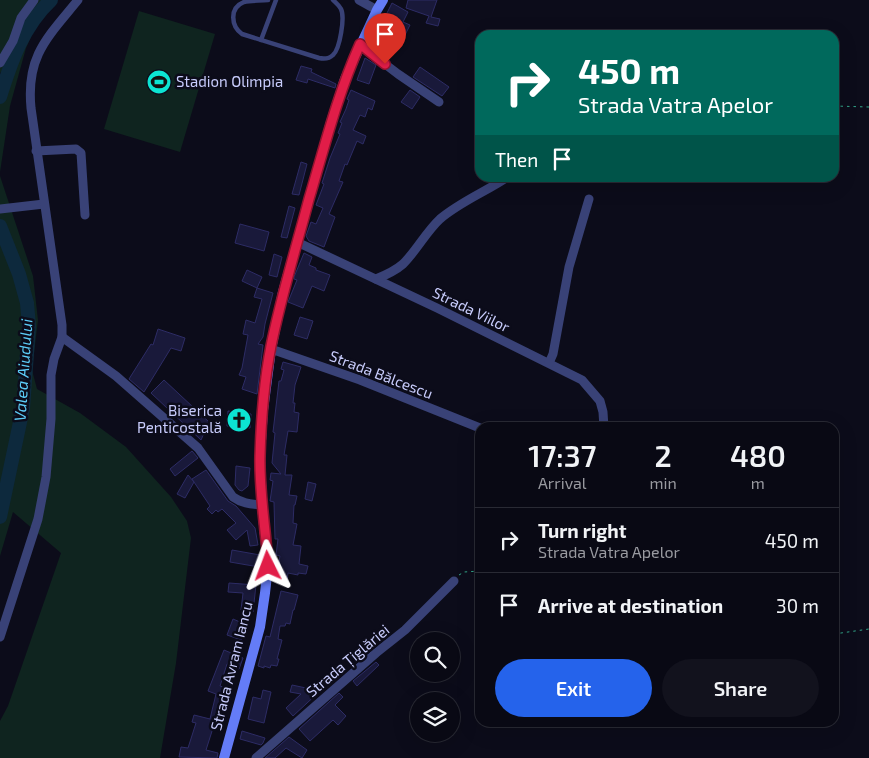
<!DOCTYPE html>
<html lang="en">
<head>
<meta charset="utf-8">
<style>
	body { margin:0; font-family:"Exo 2",sans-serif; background:#12121d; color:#f1f3f6; height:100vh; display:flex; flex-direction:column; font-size:19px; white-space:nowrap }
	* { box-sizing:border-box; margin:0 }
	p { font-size:16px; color:#999aa0 }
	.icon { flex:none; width:28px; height:28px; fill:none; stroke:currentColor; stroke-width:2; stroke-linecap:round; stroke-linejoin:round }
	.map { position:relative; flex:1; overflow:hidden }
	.panel { position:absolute; left:475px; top:422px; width:364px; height:305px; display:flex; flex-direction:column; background:#090914; border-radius:15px; box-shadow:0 5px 20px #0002,0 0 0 1px #292a34 }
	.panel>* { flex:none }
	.top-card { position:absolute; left:475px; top:30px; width:364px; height:152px; border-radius:15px; box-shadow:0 5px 20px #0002,0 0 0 1px #292a34; background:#00695c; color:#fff; overflow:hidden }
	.fabs { position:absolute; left:410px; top:632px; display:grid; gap:10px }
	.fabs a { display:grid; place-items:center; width:50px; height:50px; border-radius:50%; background:#090914; box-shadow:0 5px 20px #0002,0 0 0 1px #292a34; font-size:25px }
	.pin { position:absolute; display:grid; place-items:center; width:42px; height:42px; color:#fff; margin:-51px -21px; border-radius:50% 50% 50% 0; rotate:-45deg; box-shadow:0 0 5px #0007 }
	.pin .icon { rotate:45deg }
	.me { position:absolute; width:55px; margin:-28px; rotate:357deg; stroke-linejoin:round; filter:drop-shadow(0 0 4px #0008) }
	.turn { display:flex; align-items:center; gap:18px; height:105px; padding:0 20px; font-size:22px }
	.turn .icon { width:65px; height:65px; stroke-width:2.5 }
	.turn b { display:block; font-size:35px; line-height:42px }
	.then { display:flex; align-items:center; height:48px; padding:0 20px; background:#0003; gap:10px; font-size:19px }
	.eta { display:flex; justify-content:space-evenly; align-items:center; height:85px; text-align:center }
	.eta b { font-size:30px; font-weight:600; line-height:35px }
	.cta { display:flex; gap:10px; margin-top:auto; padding:10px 20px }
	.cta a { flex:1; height:58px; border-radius:30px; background:#2563eb; color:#fff; font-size:20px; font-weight:600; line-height:58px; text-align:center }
	.cta a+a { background:#12121d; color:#f1f3f6 }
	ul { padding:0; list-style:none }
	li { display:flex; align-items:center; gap:15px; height:65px; padding:0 20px; border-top:1px solid #292a34 }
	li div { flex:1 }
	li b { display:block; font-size:19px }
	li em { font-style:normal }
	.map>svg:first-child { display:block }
	.green { fill:#0f241f }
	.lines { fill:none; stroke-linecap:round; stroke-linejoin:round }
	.river { stroke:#0d293d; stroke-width:14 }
	.building { fill:#19193a; stroke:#2d2c65 }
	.path { stroke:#32a689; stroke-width:1; stroke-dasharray:2.5 4; stroke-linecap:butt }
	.lane { stroke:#394277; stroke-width:4.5 }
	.street { stroke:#394277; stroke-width:9 }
	.secondary { stroke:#647cf7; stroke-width:10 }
	.route-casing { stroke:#92132f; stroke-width:12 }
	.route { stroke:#e11d48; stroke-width:9 }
	.labels { text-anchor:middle; stroke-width:5; stroke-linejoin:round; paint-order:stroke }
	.poi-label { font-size:15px; fill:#c8ccfc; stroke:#0c0c1a; text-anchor:start }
	.street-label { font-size:15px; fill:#c8ccfc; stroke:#0c0c1a }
	.water-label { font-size:16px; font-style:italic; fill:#5ccbf6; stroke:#0c0c1a }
</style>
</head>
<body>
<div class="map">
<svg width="869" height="758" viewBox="0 0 869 758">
	<rect width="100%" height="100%" fill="#0c0c1a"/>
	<g class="green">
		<polygon points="0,0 47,0 26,48 10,106 0,172 0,82 3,75 0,72"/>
		<polygon points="139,11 215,34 180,152 104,129"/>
		<polygon points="0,176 33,276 38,320 32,370 37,389 80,413 126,447 171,497 187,521 191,538 176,663 160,758 0,758 0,721 8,706 61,553 13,512 0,556"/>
	</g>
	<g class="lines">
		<g class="river">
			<path d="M0 97C11 62 23 26 51 0"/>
			<polyline points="0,226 19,274 27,303 29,326 23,408 0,517"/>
		</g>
	</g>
	<g class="building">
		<polygon points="408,0 437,0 431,17 440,19 438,26 426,23 429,16 406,8"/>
		<polygon points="392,3 408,12 403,22 410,25 401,43 386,36 383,43 374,39"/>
		<polygon points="365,58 376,65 369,84 357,80"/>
		<polygon points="301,66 312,69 311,72 336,84 335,88 308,79 307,83 296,80"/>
		<polygon points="420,67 449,87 442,96 413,77"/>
		<polygon points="351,90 375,101 372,110 368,108 365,117 360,115 353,130 366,136 363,144 357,141 347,165 345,164 339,181 343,182 329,214 335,217 324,247 309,241 306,236 311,222 316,224 323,208 316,205 324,184 322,183 330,158 340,134 338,133 342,123 340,122 346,109 349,100 347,99"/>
		<polygon points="410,90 420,97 412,109 401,102"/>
		<polygon points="301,162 307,164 299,195 292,194"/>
		<polygon points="289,206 295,208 287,238 281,237"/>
		<polygon points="240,224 269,232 264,251 235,243"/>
		<polygon points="304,253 312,257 309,265 316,268 316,270 330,275 324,291 312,286 303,308 288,302 297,280 294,279 294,277"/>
		<polygon points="274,254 282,257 277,277 269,275"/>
		<polygon points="247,270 262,277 257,288 242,281"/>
		<polygon points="257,288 273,293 265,324 263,337 258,344 263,345 257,394 242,389 246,377 239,375 242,368 248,335 243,334 246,320 255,323 262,299 254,297"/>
		<polygon points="300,317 313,321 307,339 294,335"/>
		<polygon points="158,329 185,338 181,351 171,348 144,392 129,379 151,344 153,345"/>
		<polygon points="283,362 301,367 295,385 293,403 295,403 294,412 299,413 297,432 288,431 284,455 287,455 285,475 292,475 289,495 297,496 295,505 294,505 293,523 297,524 293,545 301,546 299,564 308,566 306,574 298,573 298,575 288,573 287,580 284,580 284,582 276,580 280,556 276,555 278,539 275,539 274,502 270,501 273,481 270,480 271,473 281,474 272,463 275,433 273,432 279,381 281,381 284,370 281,369"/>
		<polygon points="164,380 209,422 201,440 151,393"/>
		<polygon points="228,411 251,414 250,428 227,426"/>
		<polygon points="192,451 198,458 175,476 170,469"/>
		<polygon points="236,466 250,468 248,486 242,491 239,490 235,485"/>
		<polygon points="206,470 228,501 236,506 255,528 258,545 250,546 247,530 236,540 227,530 236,523 222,509 218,512 216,510 212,514 207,509 210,506 192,479"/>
		<polygon points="188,475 194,482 185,498 177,494"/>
		<polygon points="308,482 316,484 312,501 305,499"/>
		<polygon points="232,550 260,555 259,567 230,562"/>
		<polygon points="229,583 256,585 253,612 241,610 243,593 228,592"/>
		<polygon points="281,591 298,595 294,610 293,610 290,624 286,623 285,626 280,626 278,639 282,640 277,659 279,659 277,666 271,665 270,668 264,666 264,668 258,666 266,636 270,637"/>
		<polygon points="233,619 247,625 241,640 227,635"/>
		<polygon points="224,650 243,658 239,669 227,664 220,686 226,688 221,704 224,705 218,729 213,728 206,750 218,753 217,758 179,757 181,747 188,748 196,723 192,722 194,715 210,719 216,694 208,691"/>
		<polygon points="376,662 379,665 357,686 353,681"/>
		<polygon points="292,685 320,691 293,716 286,708 301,694 290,692"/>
		<polygon points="263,690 271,692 264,723 248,719 253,697 261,699"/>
		<polygon points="339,693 343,697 335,705 346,716 338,725 333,720 310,741 299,729"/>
		<polygon points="242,731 265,738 263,743 261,745 240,739"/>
		<polygon points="289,737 307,750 302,758 286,748 275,758 265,758"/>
	</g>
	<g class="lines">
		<g class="path">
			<polyline points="834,106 869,107"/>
			<polyline points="459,575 464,572 480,571"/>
			<polyline points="834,634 869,629"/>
		</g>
		<g class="lane">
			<path d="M268 0C260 1 251 0 244 2 229 8 231 26 242 34L319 58C324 59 329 59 333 55 340 49 345 17 341 9 339 5 336 3 333 0"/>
			<polyline points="261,40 276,0"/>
		</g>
		<g class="street">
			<polyline points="359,0 377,10"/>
			<polyline points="360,45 398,74 439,102"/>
			<polyline points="0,63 13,41 21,18 34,0"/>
			<polyline points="36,151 76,149 81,153 85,215"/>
			<polyline points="0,209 44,204"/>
			<polyline points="297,242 437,308 582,380 600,401 603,412 604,428"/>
			<path d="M376 279C386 275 395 271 403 264 417 250 426 232 440 219 460 202 485 192 506 178"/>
			<path d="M62 337 116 376 198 448 233 497C243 504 251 504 262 505"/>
			<polyline points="271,349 360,380 480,428"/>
			<polyline points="549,363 553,354 569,267 589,199"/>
			<path d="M0 637 38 519 46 477 51 419V375L54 359 62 337V325L31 108C26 56 47 38 78 0"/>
			<polyline points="256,758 376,653 405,630 454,581"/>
		</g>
		<polyline class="secondary" points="224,758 260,627 265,593 268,566 262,505 260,456 263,410 271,349 283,292 331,122 345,79 377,10 383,0"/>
	</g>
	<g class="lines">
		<defs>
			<path id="route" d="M268 566C266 529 259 493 260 456 261 420 264 382 271 346 281 297 296 248 309 199 325 145 337 96 360 44L385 64"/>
		</defs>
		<use href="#route" class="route-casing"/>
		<use href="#route" class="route"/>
	</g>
	<defs>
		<symbol id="stadium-disc" viewBox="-11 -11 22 22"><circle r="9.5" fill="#0ce4d2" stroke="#0c0c1a"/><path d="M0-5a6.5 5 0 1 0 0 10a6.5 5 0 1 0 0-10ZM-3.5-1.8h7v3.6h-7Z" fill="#111"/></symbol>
		<symbol id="church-disc" viewBox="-11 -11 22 22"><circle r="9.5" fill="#0ce4d2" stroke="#0c0c1a"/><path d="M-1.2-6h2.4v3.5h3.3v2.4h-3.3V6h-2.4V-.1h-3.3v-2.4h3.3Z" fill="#111"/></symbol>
	</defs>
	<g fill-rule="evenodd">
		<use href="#stadium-disc" x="145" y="68" width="28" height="28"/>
		<use href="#church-disc" x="225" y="406" width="28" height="28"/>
	</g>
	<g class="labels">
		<g class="poi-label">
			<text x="176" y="87">Stadion Olimpia</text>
			<text x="222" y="416" text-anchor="end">Biserica<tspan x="222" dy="17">Penticostală</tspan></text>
		</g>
		<g class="street-label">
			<text transform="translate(471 310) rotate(26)" y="5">Strada Viilor</text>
			<text transform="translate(381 375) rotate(21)" y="5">Strada Bălcescu</text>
			<text transform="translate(348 661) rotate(-40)" y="5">Strada Țiglăriei</text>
			<text transform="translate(232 666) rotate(-76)" y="5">Strada Avram Iancu</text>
		</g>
		<g class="water-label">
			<text transform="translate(23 370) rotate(-86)" y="6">Valea Aiudului</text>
		</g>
	</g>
</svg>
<div class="fabs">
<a><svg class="icon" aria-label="search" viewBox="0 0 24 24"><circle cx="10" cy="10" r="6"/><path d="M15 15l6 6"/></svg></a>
<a><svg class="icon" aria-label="layers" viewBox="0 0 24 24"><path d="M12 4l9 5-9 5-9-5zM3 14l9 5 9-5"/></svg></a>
</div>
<div class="pin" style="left:385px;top:64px;background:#d93025"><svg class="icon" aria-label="arrive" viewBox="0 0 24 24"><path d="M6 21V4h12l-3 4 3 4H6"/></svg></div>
<svg class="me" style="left:268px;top:566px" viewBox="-20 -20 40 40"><path d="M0-17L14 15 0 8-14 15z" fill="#e11d48" stroke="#fff" stroke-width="4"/></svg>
<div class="top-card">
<div class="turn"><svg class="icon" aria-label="right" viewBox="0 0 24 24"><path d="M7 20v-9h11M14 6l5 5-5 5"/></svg><div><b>450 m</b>Strada Vatra Apelor</div></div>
<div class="then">Then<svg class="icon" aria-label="arrive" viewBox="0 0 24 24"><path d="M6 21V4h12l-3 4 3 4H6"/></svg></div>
</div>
<section class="panel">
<div class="eta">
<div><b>17:37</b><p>Arrival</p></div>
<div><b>2</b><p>min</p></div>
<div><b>480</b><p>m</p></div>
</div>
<ul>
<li><svg class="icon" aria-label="right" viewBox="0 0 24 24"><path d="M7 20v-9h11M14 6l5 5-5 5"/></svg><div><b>Turn right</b><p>Strada Vatra Apelor</p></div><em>450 m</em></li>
<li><svg class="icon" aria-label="arrive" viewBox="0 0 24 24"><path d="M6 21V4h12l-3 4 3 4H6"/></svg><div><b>Arrive at destination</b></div><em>30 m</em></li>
</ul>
<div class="cta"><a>Exit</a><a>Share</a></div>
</section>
</div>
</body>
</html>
